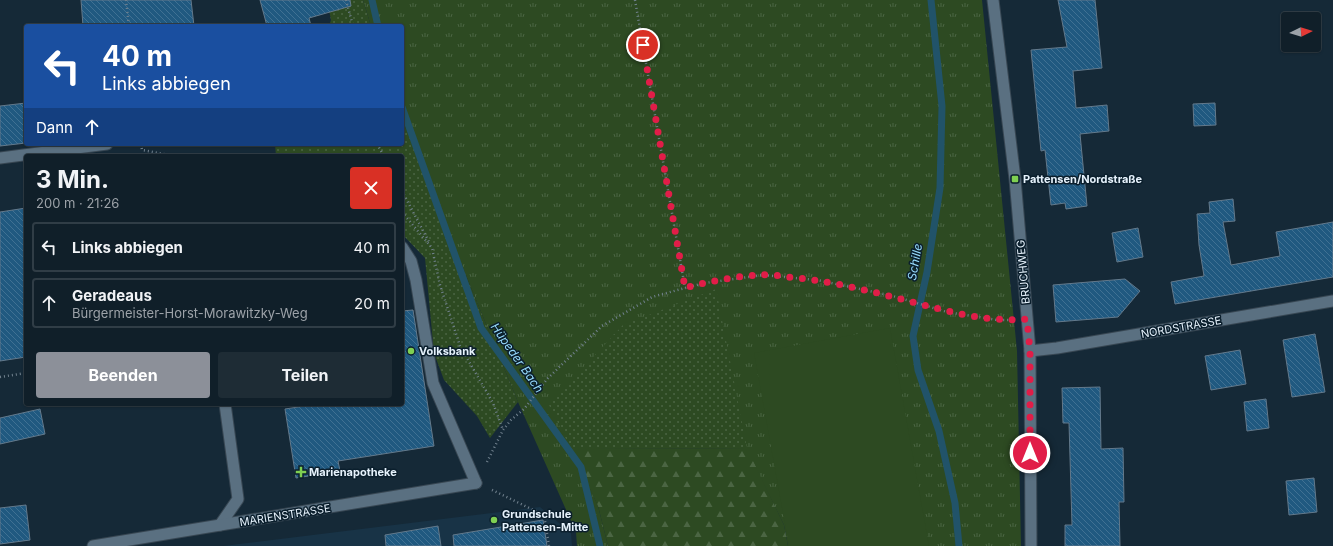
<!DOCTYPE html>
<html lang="de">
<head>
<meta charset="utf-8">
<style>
	body { margin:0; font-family:Inter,sans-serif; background:#1e2c35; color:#f1f3f6; height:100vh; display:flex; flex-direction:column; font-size:15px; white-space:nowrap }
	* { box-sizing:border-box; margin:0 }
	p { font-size:13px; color:#9ca2a8 }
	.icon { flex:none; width:22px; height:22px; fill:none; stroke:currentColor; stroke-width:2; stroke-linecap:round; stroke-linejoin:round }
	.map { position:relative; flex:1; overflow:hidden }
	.panel { position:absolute; left:24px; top:154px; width:380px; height:252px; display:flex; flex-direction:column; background:#101f29; border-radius:4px; box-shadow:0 1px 3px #0004,0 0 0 1px #303d46 }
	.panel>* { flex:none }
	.hud { position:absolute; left:24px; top:24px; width:380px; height:122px; border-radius:4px; box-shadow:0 1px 3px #0004,0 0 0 1px #303d46; background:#1a4fa0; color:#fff; overflow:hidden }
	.needle { width:26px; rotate:85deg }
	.fabs { position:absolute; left:1281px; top:12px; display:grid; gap:8px }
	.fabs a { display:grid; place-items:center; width:40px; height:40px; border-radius:4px; background:#101f29; box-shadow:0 1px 3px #0004,0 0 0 1px #303d46; font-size:20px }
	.pin { position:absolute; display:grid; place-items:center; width:34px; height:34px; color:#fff; margin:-17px; border:2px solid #fff; border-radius:50%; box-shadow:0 1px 4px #0007 }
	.me { position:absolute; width:44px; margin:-22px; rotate:0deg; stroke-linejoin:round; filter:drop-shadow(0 0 3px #0008) }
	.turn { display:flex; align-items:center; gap:14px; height:84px; padding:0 12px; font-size:18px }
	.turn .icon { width:52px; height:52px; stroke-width:2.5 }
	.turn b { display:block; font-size:28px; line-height:34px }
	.then { display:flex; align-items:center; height:38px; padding:0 12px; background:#0003; gap:8px; font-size:15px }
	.round { display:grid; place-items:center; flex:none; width:42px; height:42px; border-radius:4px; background:#1e2c35 }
	.headline { display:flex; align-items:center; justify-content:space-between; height:68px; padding:0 12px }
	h1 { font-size:24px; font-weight:700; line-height:30px }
	.action { display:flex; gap:8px; margin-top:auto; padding:8px 12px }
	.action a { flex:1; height:46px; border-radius:4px; background:#8c9099; color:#fff; font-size:16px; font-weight:700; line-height:46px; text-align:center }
	.action a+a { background:#1e2c35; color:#f1f3f6 }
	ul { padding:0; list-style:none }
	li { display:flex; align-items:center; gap:12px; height:50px; margin:0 8px 6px; padding:0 4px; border:2px solid #303d46; border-radius:4px }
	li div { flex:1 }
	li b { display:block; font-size:15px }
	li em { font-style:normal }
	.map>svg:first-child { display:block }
	.built { fill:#183346 }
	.grass { fill:url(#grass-tufts) }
	.forest { fill:url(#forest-firs) }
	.park { fill:url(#park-dots) }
	.garden { fill:#2d4a22 }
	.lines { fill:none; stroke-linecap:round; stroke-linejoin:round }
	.stream { stroke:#215369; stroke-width:7 }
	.building { fill:url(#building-back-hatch); stroke:#63798b }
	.service-casing { stroke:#384753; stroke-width:13 }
	.minor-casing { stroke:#384753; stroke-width:13 }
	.path { stroke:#72828f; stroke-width:2.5; stroke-dasharray:1 3; stroke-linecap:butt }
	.service { stroke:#5a7081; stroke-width:11 }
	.minor { stroke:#5a7081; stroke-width:11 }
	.route { stroke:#e11d48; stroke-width:7; stroke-dasharray:0 12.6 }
	.poi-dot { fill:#7fd052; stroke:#0b1f2d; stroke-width:1.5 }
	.labels { text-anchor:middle; stroke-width:3; stroke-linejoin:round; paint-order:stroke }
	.poi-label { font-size:11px; font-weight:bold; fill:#e6f2fc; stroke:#0b1f2d; text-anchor:start }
	.street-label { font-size:11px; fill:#e6f2fc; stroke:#0b1f2d }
	.water-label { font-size:12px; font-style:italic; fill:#97dbfc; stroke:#0b1f2d }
</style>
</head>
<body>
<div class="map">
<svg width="1333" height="546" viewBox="0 0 1333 546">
	<defs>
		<pattern id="grass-tufts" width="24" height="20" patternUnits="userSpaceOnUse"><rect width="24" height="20" fill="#2d4a22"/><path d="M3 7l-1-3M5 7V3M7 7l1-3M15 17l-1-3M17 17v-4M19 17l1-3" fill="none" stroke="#4b6543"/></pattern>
		<pattern id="forest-firs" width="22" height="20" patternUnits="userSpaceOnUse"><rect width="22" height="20" fill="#2d4a22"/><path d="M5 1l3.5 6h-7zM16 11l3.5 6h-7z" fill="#4b6543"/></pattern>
		<pattern id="park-dots" width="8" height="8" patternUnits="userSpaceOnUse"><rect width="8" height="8" fill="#2d4a22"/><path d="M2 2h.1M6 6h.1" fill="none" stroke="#4b6543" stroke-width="1.8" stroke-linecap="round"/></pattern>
		<pattern id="building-back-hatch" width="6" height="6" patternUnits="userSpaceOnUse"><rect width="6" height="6" fill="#205980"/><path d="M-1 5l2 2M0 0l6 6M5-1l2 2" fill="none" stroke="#407193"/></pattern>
	</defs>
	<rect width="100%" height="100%" fill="#152937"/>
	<polygon class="built" points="540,507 571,533 572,546 223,546"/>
	<polygon class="grass" points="363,0 982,0 1017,351 1021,546 788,546 784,525 746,448 572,449 598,506 608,546 577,546 576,532 518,402 402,119 402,26 371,26"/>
	<polygon class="forest" points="747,448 784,525 788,546 608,546 598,506 571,449"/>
	<g class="park">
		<polygon points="327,0 363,0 371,26 329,26 331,20"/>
		<polygon points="402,119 518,402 490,438 477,416 444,380 434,353 425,258 402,234 402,156 276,156 275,144 402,144"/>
		<polygon points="716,289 747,448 571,449 549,405 623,325"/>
	</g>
	<polygon class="garden" points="890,328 929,546 789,546 754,353"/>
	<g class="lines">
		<g class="stream">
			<polyline points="372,0 378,26"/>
			<polyline points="931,0 942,106 940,188 927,272 913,336 918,370 939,431 955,503 959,546"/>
			<polyline points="402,107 481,328 581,467 600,546"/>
		</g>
	</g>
	<g class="building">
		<polygon points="81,0 191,0 194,26 83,26"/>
		<polygon points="260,0 350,0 351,6 309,18 311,26 267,26"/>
		<polygon points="1058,0 1095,0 1102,68 1073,71 1076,108 1107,105 1109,131 1080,134 1087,206 1066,209 1065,203 1051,205 1045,150 1041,151 1031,50 1067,47"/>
		<polygon points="26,103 26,143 0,146 0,106"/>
		<polygon points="1215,103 1216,125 1194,126 1193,104"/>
		<polygon points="1233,199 1235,221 1223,222 1231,265 1280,256 1276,232 1333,222 1333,277 1175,304 1171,282 1204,276 1199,245 1197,214 1210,213 1209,202"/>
		<polygon points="26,208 26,357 0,361 0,212"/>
		<polygon points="1138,228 1143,257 1117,262 1112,233"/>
		<polygon points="1125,279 1140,291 1118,317 1056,322 1053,285"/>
		<polygon points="413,310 434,446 338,461 340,471 296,478 285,409 318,404 402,404 402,311"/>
		<polygon points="1315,334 1325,392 1292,397 1283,340"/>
		<polygon points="1240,350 1246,384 1211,390 1205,356"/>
		<polygon points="1100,387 1101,449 1123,448 1124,502 1119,502 1120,546 1065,546 1065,525 1072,525 1069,423 1063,423 1062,388"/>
		<polygon points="1266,399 1269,428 1247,431 1244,402"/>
		<polygon points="40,409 45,434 0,444 0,418"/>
		<polygon points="1314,478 1317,512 1289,515 1286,481"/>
		<polygon points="26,505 30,540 0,544 0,508"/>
		<polygon points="543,520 547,546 454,546 453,535"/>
		<polygon points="438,526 441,546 386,546 385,535"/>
	</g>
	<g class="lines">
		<defs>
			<polyline id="service" points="402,247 411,261 416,280 433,383 476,483"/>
			<g id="minor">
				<polyline points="993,0 1015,179 1030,351 1031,546"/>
				<polyline points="0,158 107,144"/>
				<polyline points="1030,351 1057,348 1333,301"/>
				<polyline points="220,525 238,499 225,404"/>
				<polyline points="93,546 476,483"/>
			</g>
		</defs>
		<use href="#service" class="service-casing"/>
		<use href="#minor" class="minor-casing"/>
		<g class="path">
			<polyline points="126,0 129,26"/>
			<polyline points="346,0 353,26"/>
			<polyline points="635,0 685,288"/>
			<polyline points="141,144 142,150 164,154 164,156"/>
			<polyline points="377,144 384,156"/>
			<polyline points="402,191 429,242"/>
			<polyline points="402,212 432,248 440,285 460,346 493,403 503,430"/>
			<polyline points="0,377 26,373"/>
			<polyline points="487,462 503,430 511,420 524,409 548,378 602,326 652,297 685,288 705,283 763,275 817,280 893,296 947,312 997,320 1010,320"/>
			<polyline points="492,490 544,515 549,546"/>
		</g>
		<use href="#service" class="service"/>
		<use href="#minor" class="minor"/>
	</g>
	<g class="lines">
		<path class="route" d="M643 45 685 288C710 281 737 276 762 275 770 274 779 276 787 277 823 280 858 288 893 297 937 308 981 323 1027 319L1030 351V453"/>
	</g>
	<g class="poi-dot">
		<rect x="1011" y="175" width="8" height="8" rx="2"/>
		<circle cx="411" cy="351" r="4"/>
		<path d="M299 466h4v4h4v4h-4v4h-4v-4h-4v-4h4z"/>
		<circle cx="494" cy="520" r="4"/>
	</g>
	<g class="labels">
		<g class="poi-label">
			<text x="1023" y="183">Pattensen/Nordstraße</text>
			<text x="419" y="355">Volksbank</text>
			<text x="309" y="476">Marienapotheke</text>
			<text x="502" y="518">Grundschule<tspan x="502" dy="13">Pattensen-Mitte</tspan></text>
		</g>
		<g class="street-label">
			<text transform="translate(1023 272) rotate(-95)" y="4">BRUCHWEG</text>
			<text transform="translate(1181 327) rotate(-10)" y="4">NORDSTRASSE</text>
			<text transform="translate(285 515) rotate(-9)" y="4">MARIENSTRASSE</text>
		</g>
		<g class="water-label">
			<text transform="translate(915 262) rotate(-80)" y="4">Schille</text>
			<text transform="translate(517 358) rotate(55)" y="4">Hüpeder Bach</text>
		</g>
	</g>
</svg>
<div class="fabs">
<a><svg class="needle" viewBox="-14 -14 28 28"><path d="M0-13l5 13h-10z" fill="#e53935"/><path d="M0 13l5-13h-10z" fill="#9ca2a8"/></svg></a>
</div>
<div class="pin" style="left:643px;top:45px;background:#d93025"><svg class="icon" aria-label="arrive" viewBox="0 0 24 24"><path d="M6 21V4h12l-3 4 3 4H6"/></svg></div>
<svg class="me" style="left:1030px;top:453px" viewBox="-20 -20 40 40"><circle r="17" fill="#e11d48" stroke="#fff" stroke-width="3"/><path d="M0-11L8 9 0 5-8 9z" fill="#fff"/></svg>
<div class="hud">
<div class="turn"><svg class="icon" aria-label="left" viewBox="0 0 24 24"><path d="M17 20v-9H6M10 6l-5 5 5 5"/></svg><div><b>40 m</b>Links abbiegen</div></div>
<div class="then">Dann<svg class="icon" aria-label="ahead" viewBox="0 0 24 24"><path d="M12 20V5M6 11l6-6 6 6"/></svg></div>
</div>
<section class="panel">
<div class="headline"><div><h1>3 Min.</h1><p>200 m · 21:26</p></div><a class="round" style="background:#d93025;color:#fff"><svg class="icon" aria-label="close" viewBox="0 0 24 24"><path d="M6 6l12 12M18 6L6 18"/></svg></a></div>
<ul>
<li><svg class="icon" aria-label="left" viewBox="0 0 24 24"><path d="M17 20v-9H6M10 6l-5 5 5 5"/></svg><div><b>Links abbiegen</b></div><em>40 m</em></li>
<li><svg class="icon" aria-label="ahead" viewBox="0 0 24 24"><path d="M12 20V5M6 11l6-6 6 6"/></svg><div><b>Geradeaus</b><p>Bürgermeister-Horst-Morawitzky-Weg</p></div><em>20 m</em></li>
</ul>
<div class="action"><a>Beenden</a><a>Teilen</a></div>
</section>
</div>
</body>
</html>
